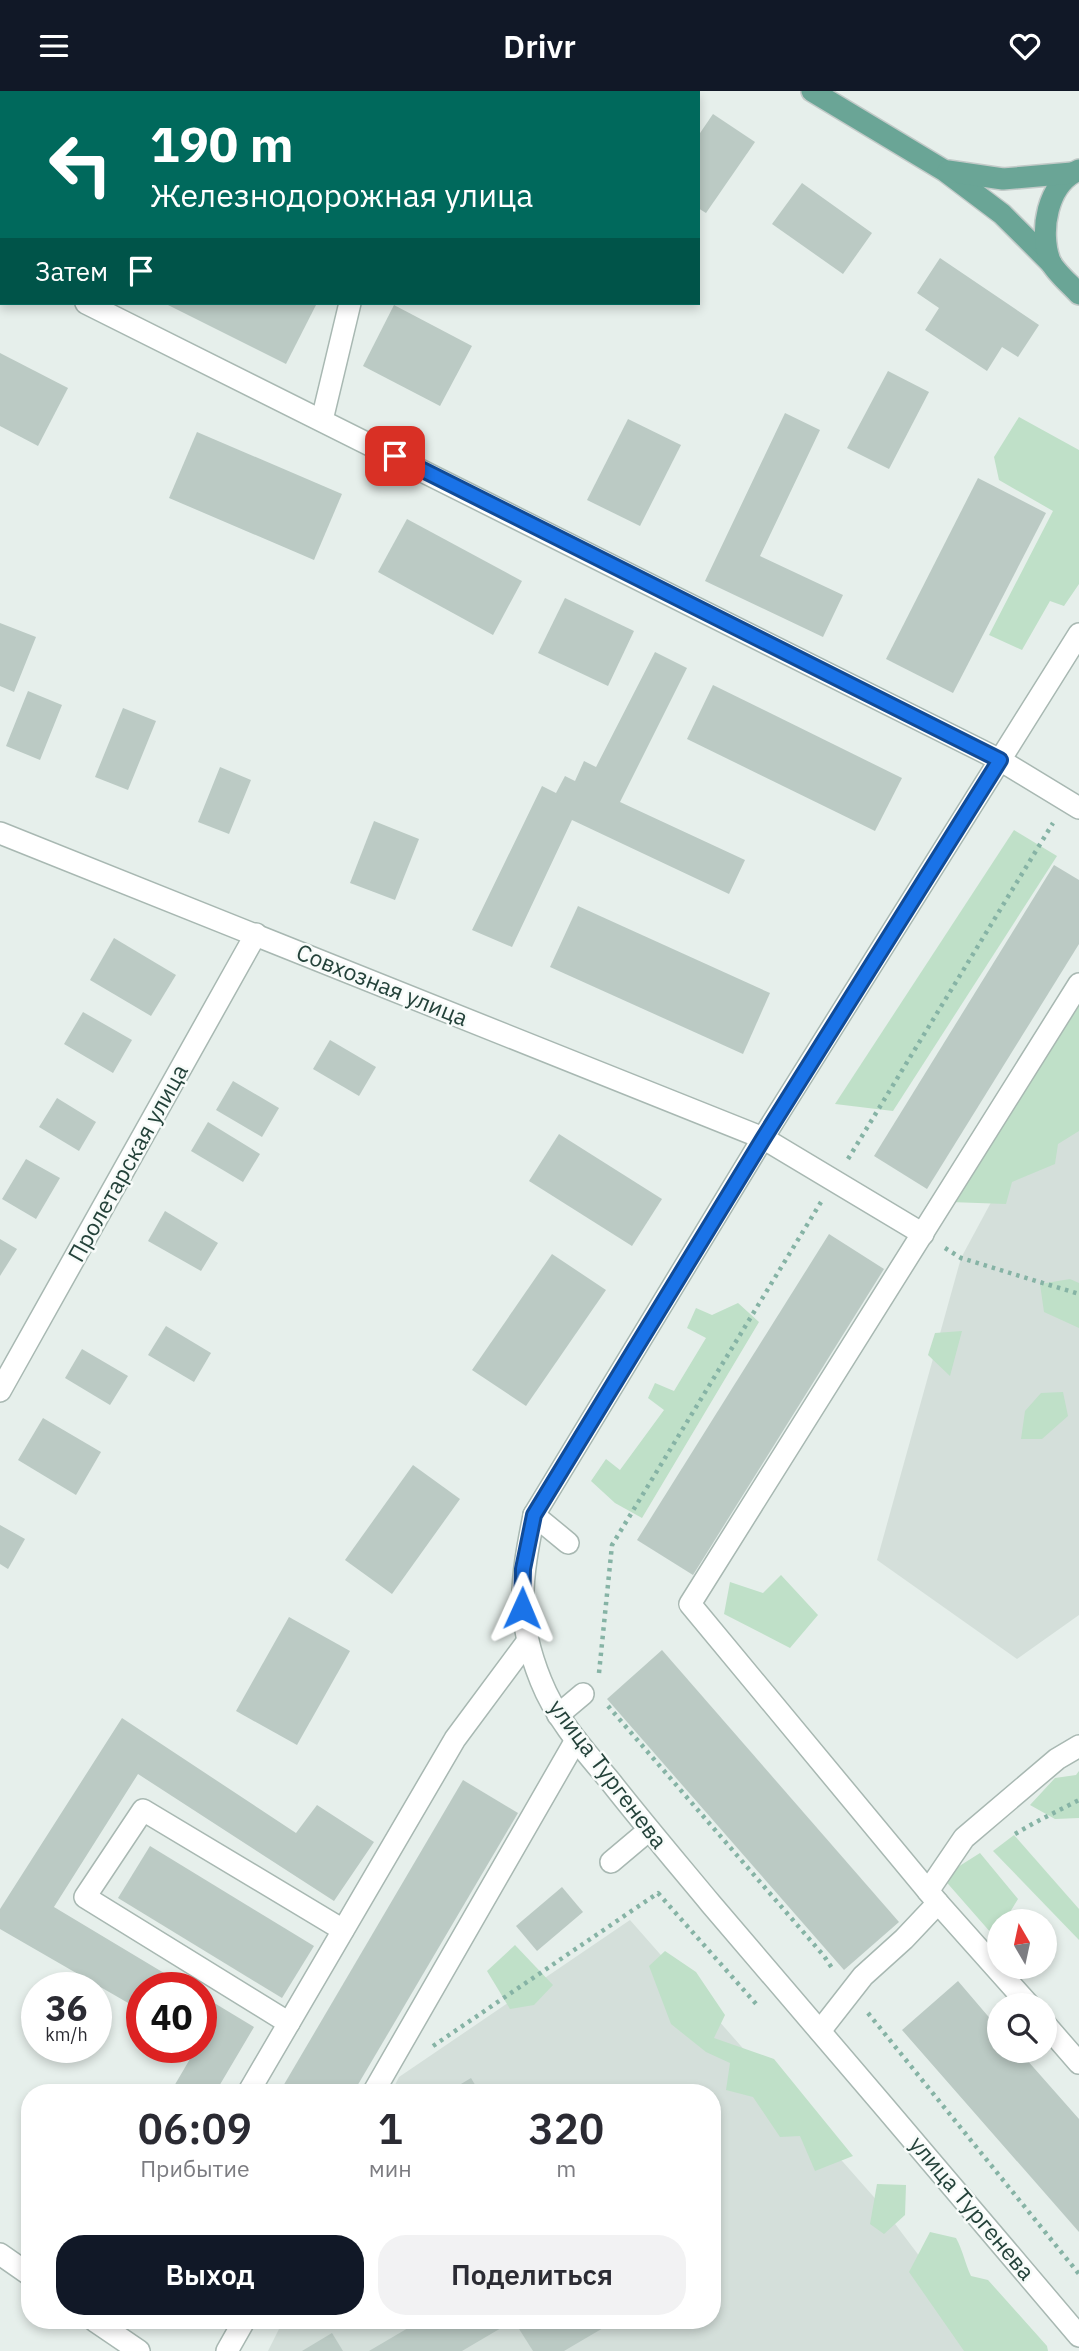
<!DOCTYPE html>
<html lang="ru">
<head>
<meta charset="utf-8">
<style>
	body { margin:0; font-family:"IBM Plex Sans",sans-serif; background:#f2f2f3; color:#2b2b33; height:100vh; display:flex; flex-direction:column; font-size:26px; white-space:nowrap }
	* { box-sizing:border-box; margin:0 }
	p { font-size:23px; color:#7c7c81 }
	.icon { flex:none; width:38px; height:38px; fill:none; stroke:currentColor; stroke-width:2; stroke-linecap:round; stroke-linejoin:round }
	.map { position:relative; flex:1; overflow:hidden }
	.sheet { position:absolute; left:21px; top:1993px; width:700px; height:245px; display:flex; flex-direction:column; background:#fff; border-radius:28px; box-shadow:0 4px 10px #0003 }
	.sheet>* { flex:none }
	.guide { position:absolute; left:0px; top:0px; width:700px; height:214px; box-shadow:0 4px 10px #0003; background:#00695c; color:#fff; overflow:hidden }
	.needle { width:46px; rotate:351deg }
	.fabs { position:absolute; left:987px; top:1818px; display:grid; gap:14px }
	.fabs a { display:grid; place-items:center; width:70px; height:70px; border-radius:50%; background:#fff; box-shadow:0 4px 10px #0003; font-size:35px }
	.speed { position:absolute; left:21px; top:1881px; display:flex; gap:14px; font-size:35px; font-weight:700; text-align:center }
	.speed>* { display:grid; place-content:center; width:91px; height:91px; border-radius:50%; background:#fff; box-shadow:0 4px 10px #0003; line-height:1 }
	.speed small { font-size:18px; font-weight:400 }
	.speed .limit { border:10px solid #d22; background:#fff; color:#111 }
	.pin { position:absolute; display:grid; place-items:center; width:60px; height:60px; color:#fff; margin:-30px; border-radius:14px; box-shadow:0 4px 10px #0006 }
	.me { position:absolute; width:77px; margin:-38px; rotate:1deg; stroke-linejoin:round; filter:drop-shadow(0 0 5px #0008) }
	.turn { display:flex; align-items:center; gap:24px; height:147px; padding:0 35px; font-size:32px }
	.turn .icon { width:91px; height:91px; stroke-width:2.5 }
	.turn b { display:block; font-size:49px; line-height:60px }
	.then { display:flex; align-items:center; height:66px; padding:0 35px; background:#0003; gap:14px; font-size:26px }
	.eta { display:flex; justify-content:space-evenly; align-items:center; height:119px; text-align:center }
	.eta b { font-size:42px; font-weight:600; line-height:49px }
	.cta { display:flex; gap:14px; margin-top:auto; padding:14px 35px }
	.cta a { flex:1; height:80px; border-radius:28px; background:#111827; color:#fff; font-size:28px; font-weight:600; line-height:80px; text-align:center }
	.cta a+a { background:#f2f2f3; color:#2b2b33 }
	header { display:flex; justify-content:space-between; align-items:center; height:91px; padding:0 35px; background:#111827; color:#fff; font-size:32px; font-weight:600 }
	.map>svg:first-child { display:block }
	.built { fill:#d4dfda }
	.green { fill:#bfe0c8 }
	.building { fill:#bbcac4 }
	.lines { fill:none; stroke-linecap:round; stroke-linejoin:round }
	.minor-casing { stroke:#a8b8b2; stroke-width:24 }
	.major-casing { stroke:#c2cac8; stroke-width:24 }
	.path { stroke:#86b3a5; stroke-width:4.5; stroke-dasharray:3.5 5; stroke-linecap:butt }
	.minor { stroke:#fff; stroke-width:21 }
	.major { stroke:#6aa596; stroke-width:21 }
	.route-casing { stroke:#114b97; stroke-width:18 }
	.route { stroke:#1a73e8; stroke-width:12 }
	.labels { text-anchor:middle; stroke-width:5; stroke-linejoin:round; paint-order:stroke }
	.street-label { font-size:23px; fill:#24423a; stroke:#f7fbf9 }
</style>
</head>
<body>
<header><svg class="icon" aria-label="menu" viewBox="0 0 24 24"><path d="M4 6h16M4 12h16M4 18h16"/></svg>Drivr<svg class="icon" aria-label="heart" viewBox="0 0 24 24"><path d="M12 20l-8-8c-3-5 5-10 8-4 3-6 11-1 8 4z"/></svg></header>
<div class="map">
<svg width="1079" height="2260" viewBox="0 0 1079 2260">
	<rect width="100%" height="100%" fill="#e6efeb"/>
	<g class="built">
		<polygon points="1079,948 1079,1524 1017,1568 877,1469 961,1167"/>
		<polygon points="630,1829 880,2113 991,2260 268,2260 283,2230 712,2230 712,2002 391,2002 399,1986"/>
	</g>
	<g class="green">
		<polygon points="1019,326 1079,359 1079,493 1064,515 1050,510 1022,559 989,544 1053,420 999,389 994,366"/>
		<polygon points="1014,739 1057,765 893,1020 835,1013"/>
		<polygon points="1079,908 1079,1040 1058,1053 1055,1073 1012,1091 1006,1113 950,1111"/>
		<polygon points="1070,1188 1079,1192 1079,1237 1044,1221 1040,1193"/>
		<polygon points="738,1212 759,1231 642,1427 615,1412 591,1390 606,1368 620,1379 664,1319 648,1307 655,1292 674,1300 706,1247 687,1237 696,1217 712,1224"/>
		<polygon points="962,1240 950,1285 928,1264 935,1242"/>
		<polygon points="1063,1301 1068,1325 1042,1348 1021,1348 1025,1320 1041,1302"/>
		<polygon points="781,1484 818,1524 790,1557 724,1523 730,1491 763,1502"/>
		<polygon points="1079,1680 1079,1727 1055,1728 1030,1714 1055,1687 1076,1684"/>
		<polygon points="1014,1744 1079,1818 1079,1849 993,1760"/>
		<polygon points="980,1762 1018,1808 1010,1821 1015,1830 999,1830 999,1851 942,1786"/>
		<polygon points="515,1854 553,1894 534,1914 510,1918 487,1880"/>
		<polygon points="665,1860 696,1881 725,1924 714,1947 774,1968 853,2065 815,2080 800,2045 780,2046 753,2006 726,1999 730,1972 706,1961 671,1933 649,1875"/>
		<polygon points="877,2093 906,2094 905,2124 884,2143 870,2133"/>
		<path d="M930 2141 956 2147C963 2160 965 2172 971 2185L988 2189 1047 2255 1048 2260H964L909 2181Z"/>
	</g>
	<g class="building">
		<polygon points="713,23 755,51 706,122 698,117 698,45"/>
		<polygon points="802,92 872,142 843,183 772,133"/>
		<polygon points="940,167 1039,234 1018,266 1002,256 987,280 925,239 939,217 917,202"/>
		<polygon points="164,212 317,212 286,273"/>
		<polygon points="394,214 472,255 440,315 363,275"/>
		<polygon points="0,262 68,297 38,355 0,335"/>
		<polygon points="888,280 929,301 889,378 847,357"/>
		<polygon points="785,322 820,339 760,465 843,504 823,546 705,490"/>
		<polygon points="628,328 681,354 640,435 587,409"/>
		<polygon points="197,341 342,403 314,469 169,407"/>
		<polygon points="978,387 1046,422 953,602 886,568"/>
		<polygon points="407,428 522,490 493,544 378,481"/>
		<polygon points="565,507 634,540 608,595 538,562"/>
		<polygon points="0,532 36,546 14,601 0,595"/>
		<polygon points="655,561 687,577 620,711 745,769 729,803 572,729 512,856 472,839 542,695 556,702 565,685 575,690 584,670 596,676"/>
		<polygon points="713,594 902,687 875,740 687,648"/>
		<polygon points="28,600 62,614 40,669 6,655"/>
		<polygon points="123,617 156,630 128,699 95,686"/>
		<polygon points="220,676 251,689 229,743 198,731"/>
		<polygon points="374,730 419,748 395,809 350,792"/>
		<polygon points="1054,774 1079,789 1079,853 927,1098 874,1065"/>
		<polygon points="578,815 770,902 743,963 550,876"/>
		<polygon points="114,847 176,884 151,925 90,889"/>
		<polygon points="83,921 132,949 113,982 64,953"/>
		<polygon points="330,949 376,976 359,1005 313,978"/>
		<polygon points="233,990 279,1017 262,1046 216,1019"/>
		<polygon points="57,1007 96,1031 79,1060 39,1036"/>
		<polygon points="208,1031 260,1063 243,1091 191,1060"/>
		<polygon points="559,1043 662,1108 632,1155 529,1090"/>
		<polygon points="26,1068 60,1087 36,1128 2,1108"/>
		<polygon points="165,1120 218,1152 201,1180 148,1150"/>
		<polygon points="829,1143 884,1178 693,1484 637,1449"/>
		<polygon points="0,1148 17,1158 0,1185"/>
		<polygon points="552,1163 606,1199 526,1315 472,1279"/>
		<polygon points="166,1235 211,1262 194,1291 148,1264"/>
		<polygon points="82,1258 128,1285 110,1314 65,1287"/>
		<polygon points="43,1327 101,1361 76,1404 18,1369"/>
		<polygon points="413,1374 460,1408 392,1503 345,1469"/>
		<polygon points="0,1434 25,1448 8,1478 0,1473"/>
		<polygon points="289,1526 350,1560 297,1654 236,1620"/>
		<polygon points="662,1559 899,1831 844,1879 607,1608"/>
		<polygon points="122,1627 296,1742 317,1714 374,1751 334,1810 138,1683 54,1816 189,1897 142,1897 142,1920 0,1838 0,1818"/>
		<polygon points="463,1689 518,1722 353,2002 279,2002"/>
		<polygon points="150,1755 314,1855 282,1907 118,1807"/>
		<polygon points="562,1796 583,1821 537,1860 516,1835"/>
		<polygon points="958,1890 999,1938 999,1960 1019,1960 1079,2028 1079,2141 902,1939"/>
		<polygon points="201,1904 254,1936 215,2002 170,2002 197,1956 201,1956"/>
		<polygon points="471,1987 480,2002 446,2002"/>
		<polygon points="420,2230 513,2230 462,2260 369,2260"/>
		<polygon points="514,2230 615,2230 564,2260 533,2260"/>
		<polygon points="332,2242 343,2260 302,2260"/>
	</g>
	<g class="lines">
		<defs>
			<g id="minor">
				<polyline points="0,169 2,170"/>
				<polyline points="86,212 1000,669 1079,717"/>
				<polyline points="322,329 350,212"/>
				<path d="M1079 543 763 1047 534 1424C521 1490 515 1526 541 1590 556 1628 584 1659 610 1690 643 1732 677 1772 711 1813 834 1957 957 2100 1079 2245"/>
				<polyline points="0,742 763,1047 923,1143"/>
				<polyline points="0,1300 256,843"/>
				<polyline points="534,1424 568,1452"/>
				<polyline points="558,1624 583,1603"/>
				<polyline points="611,1771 649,1739"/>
				<polyline points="928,1800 964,1747 1057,1668 1079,1655"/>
				<polyline points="1029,1914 938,1812 690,1513 1079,893"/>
				<polyline points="289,1932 85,1806 143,1719 343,1839"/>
				<polyline points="1045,1933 1079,1972"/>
				<polyline points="820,1940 863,1885 904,1848 938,1812"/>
				<polyline points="248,2002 455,1648 527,1551"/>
				<polyline points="373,2002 576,1649"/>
				<polyline points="0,2163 30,2184"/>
				<polyline points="95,2230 139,2260"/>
				<polyline points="227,2260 244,2230"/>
			</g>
			<g id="major">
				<polyline points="812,0 945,80 1002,123 1051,172"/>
				<path d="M1079 79C1047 92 1039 141 1050 170 1055 181 1070 193 1079 203"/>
				<polyline points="948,80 1003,88 1072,82"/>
			</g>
		</defs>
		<use href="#minor" class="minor-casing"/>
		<use href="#major" class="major-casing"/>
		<g class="path">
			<polyline points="848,1068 1053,732"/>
			<polyline points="945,1157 961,1167 1079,1203"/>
			<polyline points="599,1582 612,1454 821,1111"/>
			<polyline points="608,1615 824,1865 834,1880"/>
			<polyline points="1015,1743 1034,1732 1079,1709"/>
			<polyline points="868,1922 1079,2183"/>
			<polyline points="433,1955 658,1802 757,1914"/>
		</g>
		<use href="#minor" class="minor"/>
		<use href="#major" class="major"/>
	</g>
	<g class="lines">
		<defs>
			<polyline id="route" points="395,365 1000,669 763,1048 534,1424 523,1478 522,1517"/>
		</defs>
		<use href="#route" class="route-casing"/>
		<use href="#route" class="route"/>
	</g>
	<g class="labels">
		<g class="street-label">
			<text transform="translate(382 894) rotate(22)" y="8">Совхозная улица</text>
			<text transform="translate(128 1072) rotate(-61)" y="8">Пролетарская улица</text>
			<text transform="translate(608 1683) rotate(53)" y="8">улица Тургенева</text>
			<text transform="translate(972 2117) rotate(50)" y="8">улица Тургенева</text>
		</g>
	</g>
</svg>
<div class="fabs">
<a><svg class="needle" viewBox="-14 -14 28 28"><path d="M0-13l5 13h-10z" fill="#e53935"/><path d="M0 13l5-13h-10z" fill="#7c7c81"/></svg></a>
<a><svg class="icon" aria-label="search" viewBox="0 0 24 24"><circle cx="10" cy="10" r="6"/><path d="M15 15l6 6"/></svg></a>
</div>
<div class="speed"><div>36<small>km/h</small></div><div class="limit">40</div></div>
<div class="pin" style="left:395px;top:365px;background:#d93025"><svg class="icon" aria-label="arrive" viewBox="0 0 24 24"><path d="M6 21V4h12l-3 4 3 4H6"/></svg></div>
<svg class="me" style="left:522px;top:1517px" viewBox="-20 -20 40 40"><path d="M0-17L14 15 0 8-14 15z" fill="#1a73e8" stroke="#fff" stroke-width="4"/></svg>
<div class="guide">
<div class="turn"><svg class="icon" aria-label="left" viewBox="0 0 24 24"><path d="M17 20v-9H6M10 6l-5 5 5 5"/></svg><div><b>190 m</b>Железнодорожная улица</div></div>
<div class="then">Затем<svg class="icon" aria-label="arrive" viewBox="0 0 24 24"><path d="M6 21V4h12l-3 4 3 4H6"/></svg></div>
</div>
<section class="sheet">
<div class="eta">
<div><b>06:09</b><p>Прибытие</p></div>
<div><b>1</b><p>мин</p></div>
<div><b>320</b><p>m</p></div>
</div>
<div class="cta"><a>Выход</a><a>Поделиться</a></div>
</section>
</div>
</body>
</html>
